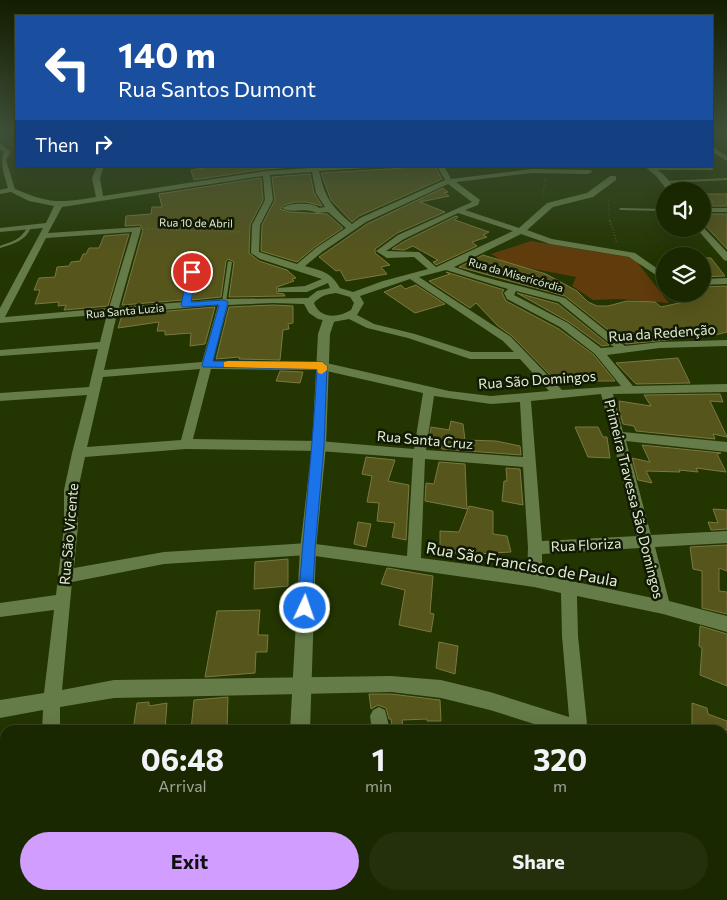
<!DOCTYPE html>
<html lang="en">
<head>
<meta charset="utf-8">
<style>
	body { margin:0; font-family:Commissioner,sans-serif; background:#23300b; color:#f1f3f6; height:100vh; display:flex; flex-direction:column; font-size:19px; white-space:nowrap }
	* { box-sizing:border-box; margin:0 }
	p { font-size:16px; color:#9fa699 }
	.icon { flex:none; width:28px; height:28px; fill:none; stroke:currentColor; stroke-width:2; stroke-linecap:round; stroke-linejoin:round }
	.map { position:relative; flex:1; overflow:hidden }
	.side { position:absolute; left:0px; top:725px; width:728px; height:175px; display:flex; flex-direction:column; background:#1a2801; border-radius:15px 15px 0 0; box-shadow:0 5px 20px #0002,0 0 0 1px #384423 }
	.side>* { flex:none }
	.guide { position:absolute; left:15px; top:15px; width:698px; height:152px; border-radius:0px; box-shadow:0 5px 20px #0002,0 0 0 1px #384423; background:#1a4fa0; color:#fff; overflow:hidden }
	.tools { position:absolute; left:656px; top:182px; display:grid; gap:10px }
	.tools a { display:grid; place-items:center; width:55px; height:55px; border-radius:50%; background:#1a2801; box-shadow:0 5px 20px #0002,0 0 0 1px #384423; font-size:25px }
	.pin { position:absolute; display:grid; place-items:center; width:42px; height:42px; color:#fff; margin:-21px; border:2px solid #fff; border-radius:50%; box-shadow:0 1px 5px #0007 }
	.me { position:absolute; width:55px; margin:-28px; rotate:3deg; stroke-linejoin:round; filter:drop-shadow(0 0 4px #0008) }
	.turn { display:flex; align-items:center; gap:18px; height:105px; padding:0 20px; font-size:22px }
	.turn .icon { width:65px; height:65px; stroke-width:2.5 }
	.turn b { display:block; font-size:35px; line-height:42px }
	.then { display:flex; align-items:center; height:48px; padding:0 20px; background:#0003; gap:10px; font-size:19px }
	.eta { display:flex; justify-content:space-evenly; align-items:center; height:85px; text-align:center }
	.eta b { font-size:30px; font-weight:700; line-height:35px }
	.cta { display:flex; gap:10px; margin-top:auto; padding:10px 20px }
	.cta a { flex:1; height:58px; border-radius:30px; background:#d19dfe; color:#111; font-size:20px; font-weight:700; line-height:58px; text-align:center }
	.cta a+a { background:#23300b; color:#f1f3f6 }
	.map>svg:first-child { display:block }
	.green { fill:#603b0b }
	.building { fill:#56551c; stroke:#7a7941 }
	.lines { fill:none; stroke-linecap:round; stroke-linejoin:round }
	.path-far1 { stroke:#67774c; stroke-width:1; stroke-dasharray:0.5 2; stroke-linecap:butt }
	.path { stroke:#67774c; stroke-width:2; stroke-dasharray:0.5 2.5; stroke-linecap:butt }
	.service { fill:#657b48; fill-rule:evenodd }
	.minor { fill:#657b48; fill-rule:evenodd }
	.tertiary { fill:#657b48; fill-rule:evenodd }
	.secondary { fill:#657b48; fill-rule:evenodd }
	.route { fill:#1a73e8; stroke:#114b97 }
	.slow { fill:#f59e0b }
	.labels { text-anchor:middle; stroke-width:5; stroke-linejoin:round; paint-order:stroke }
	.far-street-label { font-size:11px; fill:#e1eed3; stroke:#121a06 }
	.street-label { font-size:14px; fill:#e1eed3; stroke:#121a06 }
	.near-street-label { font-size:16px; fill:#e1eed3; stroke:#121a06 }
</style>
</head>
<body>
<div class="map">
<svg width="727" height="900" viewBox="0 0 727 900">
	<rect width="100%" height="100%" fill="#233501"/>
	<polygon class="green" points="531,241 634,258 669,303 619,299 593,300 572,286 576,277 507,264 491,254"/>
	<g class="building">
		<polygon points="203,166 307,166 266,169 194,180 191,170 204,168"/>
		<polygon points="403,166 435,166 442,179 359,216 352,222 331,200 321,173 405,168"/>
		<polygon points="310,174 314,193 322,206 306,202 295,202 284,205 280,209 289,212 327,214 343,228 315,247 297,262 261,251 262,225 275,200 272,177"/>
		<polygon points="261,178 263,200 250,225 249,253 259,261 287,270 296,278 292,279 294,281 277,287 277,293 284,294 285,296 229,297 234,262 228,259 226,261 221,297 191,300 196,272 190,269 188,271 183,300 122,305 143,230 140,225 125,226 126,216 151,214 152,207 162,207 159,194"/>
		<polygon points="443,188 448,192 444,193 449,196 420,202 445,212 397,233 375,249 375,253 390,265 381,267 387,274 346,281 340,270 336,271 319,257 367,224"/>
		<polygon points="706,194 727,194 727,206 702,206 702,202 713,202"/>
		<polygon points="702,214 727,214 727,249 702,222"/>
		<polygon points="456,216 458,217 455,220 489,232 483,235 487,237 472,242 477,246 436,265 433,262 438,260 413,246 404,250 392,249 405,241"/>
		<polygon points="129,234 108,306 64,310 66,305 58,306 59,302 35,304 40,290 34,290 39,278 55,277 57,267 69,266 71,262 80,261 83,254 86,254 89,248 99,248 104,236"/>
		<polygon points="483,255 546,274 577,291 588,302 597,306 608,306 627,301 655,302 661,307 688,301 683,294 702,294 702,287 727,286 727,332 711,336 693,334 667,340 626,344 565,296 459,267"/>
		<polygon points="702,258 711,258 725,276 702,277"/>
		<polygon points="446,272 504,290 502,293 506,301 559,329 594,355 615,381 556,381 512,336 498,326 476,303 470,308 429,281 450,274"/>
		<polygon points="401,285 405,289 416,285 445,304 415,313 384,292"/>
		<polygon points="517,293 558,304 609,345 602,346 569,322"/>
		<polygon points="273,305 293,306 293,323 288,324 289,329 283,330 280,360 239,359 239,357 216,359 229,307"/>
		<polygon points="215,307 205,344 190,346 191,333 165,335 165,331 157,331 159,322 118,328 122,315"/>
		<polygon points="678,358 690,383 636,384 616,363"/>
		<polygon points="280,371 303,372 300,383 276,381"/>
		<polygon points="720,394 723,402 710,401 727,437 713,434 715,439 636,431 634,426 623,424 620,413 619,401 651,406 644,395"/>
		<polygon points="451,421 463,424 465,440 496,441 520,446 521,455 442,449 442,448 428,446 431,427 449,430"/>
		<polygon points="575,427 598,427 603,437 607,437 610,458 588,457"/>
		<polygon points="642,445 721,453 717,454 726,472 696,468 698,472 679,470 680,472 646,471 652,483 638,480 632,458 650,462"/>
		<polygon points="366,457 395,460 388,481 409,485 406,540 392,537 395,523 377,521 379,503 367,502 372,476 362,474"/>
		<polygon points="439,462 465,464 467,509 425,501 426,483 434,484"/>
		<polygon points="506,468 520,469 523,505 502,501 504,481 507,481"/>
		<polygon points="469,506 493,511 493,534 507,536 511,552 476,554 440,552 440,531 459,532"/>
		<polygon points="713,509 727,510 727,529 711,530 708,522 718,523"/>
		<polygon points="358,522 371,524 366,547 354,544"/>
		<polygon points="727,545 727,571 719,568 719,591 727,592 727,614 702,608 702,571 693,569 690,547"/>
		<polygon points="288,559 288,586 254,589 255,562"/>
		<polygon points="387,568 433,576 430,613 434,614 431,632 399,625 405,590 381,584"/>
		<polygon points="260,610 258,635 268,635 267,652 256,652 255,673 205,677 217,611"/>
		<polygon points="700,626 727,634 727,686 700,675 702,648 699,646"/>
		<polygon points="439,642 458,646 455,674 436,668"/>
		<polygon points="369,694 391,694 440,700 441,721 427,721 427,719 402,720 403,727 392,726 391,719 389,719 386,708 378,705 371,709"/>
		<polygon points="228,697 227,730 191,730 194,700"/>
		<polygon points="149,702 149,706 167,703 165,730 133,730 137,703"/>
		<polygon points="692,703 707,708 708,714 727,721 727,730 692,730"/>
	</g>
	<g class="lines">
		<g class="path-far1">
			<polyline points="545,179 543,194 545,198"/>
			<polyline points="608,198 610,222"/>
		</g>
		<g class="path">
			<polyline points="610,221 617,243"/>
			<polyline points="146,229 245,232"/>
		</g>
		<g class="service">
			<polygon points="652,168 712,168 714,169 712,170 651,170 650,169"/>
			<polygon points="727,178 727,180 666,183 664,182 666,181"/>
			<polygon points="620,208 665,209 665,211 621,210 619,209"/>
			<path d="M28 226 31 227C26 241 13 244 0 248V246C13 241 21 240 28 226Z"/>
			<polygon points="228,261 232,262 226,302 224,303 222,302"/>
			<polygon points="190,271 194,272 188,305 186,306 184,305"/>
			<polygon points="583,895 616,895 615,899 612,900 587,900 584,899"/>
		</g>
		<g class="minor">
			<path d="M0 143 11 152 6 160 15 189C50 204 59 203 96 197L92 178 97 166H104L100 178 103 196 266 171 310 168 309 166H371L368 168 319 171C325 198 331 206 352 224L360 218 445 180 437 166H444L451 179 532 169 591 170 592 172 588 174 532 173 456 182 480 200 478 205 465 210 519 228 547 203 587 193 610 176H616V180L593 197 553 207 527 230 552 239 635 253 665 274V281L629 257 550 244 521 234 454 267 477 275 565 298 625 346 660 342 727 340V346L660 348 607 355 633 386 727 384V392L613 394 623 432 727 442V452L626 441 651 535 727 531V543L655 547 669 601 727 616V632L663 614 577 596 578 636 587 724 590 730H553L490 710 441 698 391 692 114 698 60 707V730H42L43 710 0 718V700L44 693 54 610 0 617V603L56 595 64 526V490L72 453 87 395 0 401V393L89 387 98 349 0 356V350L100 342 107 314 0 323V308L43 228 0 232V228L46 223 54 206 29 201 11 192 0 194V190L8 188C4 176 0 163 4 152L0 149ZM312 172 316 193 325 207 319 208C312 202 289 203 282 208 291 214 304 207 317 213L328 212 346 228 316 248 297 264 259 252 260 225 273 200 270 175ZM263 176 265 200 252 225 251 253 260 259 322 279 305 286 278 288V292H307L328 283 330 288 317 291 308 298 224 299 119 307 141 229 140 227 48 233 62 207ZM448 184 472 202 398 235 376 251 387 258 414 257 428 269 383 281 353 292 340 288C331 272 322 271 305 266L322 252 366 222ZM458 213 513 231 436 267 419 252 386 251 404 239ZM132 232 109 308 5 317 46 238ZM446 270 508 289 504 293 507 299 560 327 595 354 621 386 562 390 511 337 419 277ZM410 279 503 341 514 352H471L415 334 374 324 357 315 364 303 360 296ZM516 291 559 302 614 347 601 348 568 323 514 295ZM336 293 350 297 354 303 351 310C338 318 320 319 314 303 320 296 327 294 336 293ZM273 303 304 304 309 313 318 319 333 322 349 319 367 328 408 338 470 359H520L549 391 491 396 449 391 322 362 213 361 228 305ZM218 305 202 362 104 370 117 314ZM200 369 181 440 87 447 103 377ZM211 369 322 370 423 393 414 449 319 441 193 439ZM601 394 637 536 542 541 531 401ZM434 396 491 404 520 402 523 457 426 450ZM186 449 319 451 413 458 407 556 308 543 164 552 74 568 78 526V490L85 457ZM425 459 523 467 528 548 527 572 421 558ZM640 548 653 598 542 575V554ZM308 555 534 587 561 593 562 636 569 717 490 692 441 680 391 676 114 680 62 690 72 582 164 564Z"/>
			<polygon points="711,146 727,156 727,161 711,151"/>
			<rect x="702" y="208" width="25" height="4"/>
			<polygon points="727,278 727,284 702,285 702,279"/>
			<polygon points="379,707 385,710 390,730 372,730 370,716 373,710"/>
			<polygon points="722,755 727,756 727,774 722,773"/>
			<polygon points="17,895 37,895 36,900 14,900"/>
			<polygon points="206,895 254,895 257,900 208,900"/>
		</g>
		<g class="tertiary">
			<polygon points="329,316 335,319 330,334 326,446 316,549 310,730 290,730 300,549 312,446 318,334 323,319"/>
			<polygon points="275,895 299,895 298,900 274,900"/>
		</g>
		<g class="secondary">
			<path d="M644 166C660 166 668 179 676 191H668L656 176Z"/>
			<polygon points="702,226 727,252 727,261 724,260 697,229 702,229"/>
		</g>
	</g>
	<linearGradient id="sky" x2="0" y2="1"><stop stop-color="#131d01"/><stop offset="0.51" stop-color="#3f5138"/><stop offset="1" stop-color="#3f5138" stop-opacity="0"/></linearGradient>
	<rect width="727" height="257" fill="url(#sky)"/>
	<path class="route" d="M189 270 196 272 191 302 224 300 228 302 213 361 322 362 327 366 324 446 315 549 312 608 310 613 305 615 300 613 298 608C303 528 313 449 317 369L203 367 202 365 219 305 183 307 181 305Z"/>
	<polygon class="slow" points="228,361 322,362 327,366 327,370 322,374 318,373 317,369 224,367 224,362"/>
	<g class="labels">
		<g class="far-street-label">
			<text transform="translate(196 223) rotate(1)" y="4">Rua 10 de Abril</text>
			<text transform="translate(516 275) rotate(16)" y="4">Rua da Misericórdia</text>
			<text transform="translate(125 311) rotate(-5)" y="4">Rua Santa Luzia</text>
		</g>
		<g class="street-label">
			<text transform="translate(662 333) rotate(-4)" y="5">Rua da Redenção</text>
			<text transform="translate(537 380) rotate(-4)" y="5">Rua São Domingos</text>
			<text transform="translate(425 440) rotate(5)" y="5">Rua Santa Cruz</text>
			<text transform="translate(634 499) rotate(76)" y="5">Primeira Travessa São Domingos</text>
			<text transform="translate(69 534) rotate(-85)" y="5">Rua São Vicente</text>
			<text transform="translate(586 545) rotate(-3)" y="5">Rua Floriza</text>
		</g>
		<g class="near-street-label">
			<text transform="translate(522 564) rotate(10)" y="6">Rua São Francisco de Paula</text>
		</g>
	</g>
</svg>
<div class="tools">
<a><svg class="icon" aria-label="sound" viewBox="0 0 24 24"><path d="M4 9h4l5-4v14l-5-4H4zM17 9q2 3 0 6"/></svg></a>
<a><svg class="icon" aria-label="layers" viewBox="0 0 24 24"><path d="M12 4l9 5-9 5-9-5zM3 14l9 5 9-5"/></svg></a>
</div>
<div class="pin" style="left:192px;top:272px;background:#d93025"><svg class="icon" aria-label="arrive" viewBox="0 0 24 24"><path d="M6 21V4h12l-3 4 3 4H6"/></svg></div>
<svg class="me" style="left:305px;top:608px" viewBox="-20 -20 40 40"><circle r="17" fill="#1a73e8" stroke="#fff" stroke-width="3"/><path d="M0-11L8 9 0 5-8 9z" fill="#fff"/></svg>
<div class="guide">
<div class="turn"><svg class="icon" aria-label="left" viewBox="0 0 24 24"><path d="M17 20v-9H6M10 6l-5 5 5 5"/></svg><div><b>140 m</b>Rua Santos Dumont</div></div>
<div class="then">Then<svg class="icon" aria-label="right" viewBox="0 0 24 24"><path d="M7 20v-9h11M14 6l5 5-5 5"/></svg></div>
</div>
<section class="side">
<div class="eta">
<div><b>06:48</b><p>Arrival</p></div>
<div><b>1</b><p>min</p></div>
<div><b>320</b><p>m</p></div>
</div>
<div class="cta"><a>Exit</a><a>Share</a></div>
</section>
</div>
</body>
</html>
